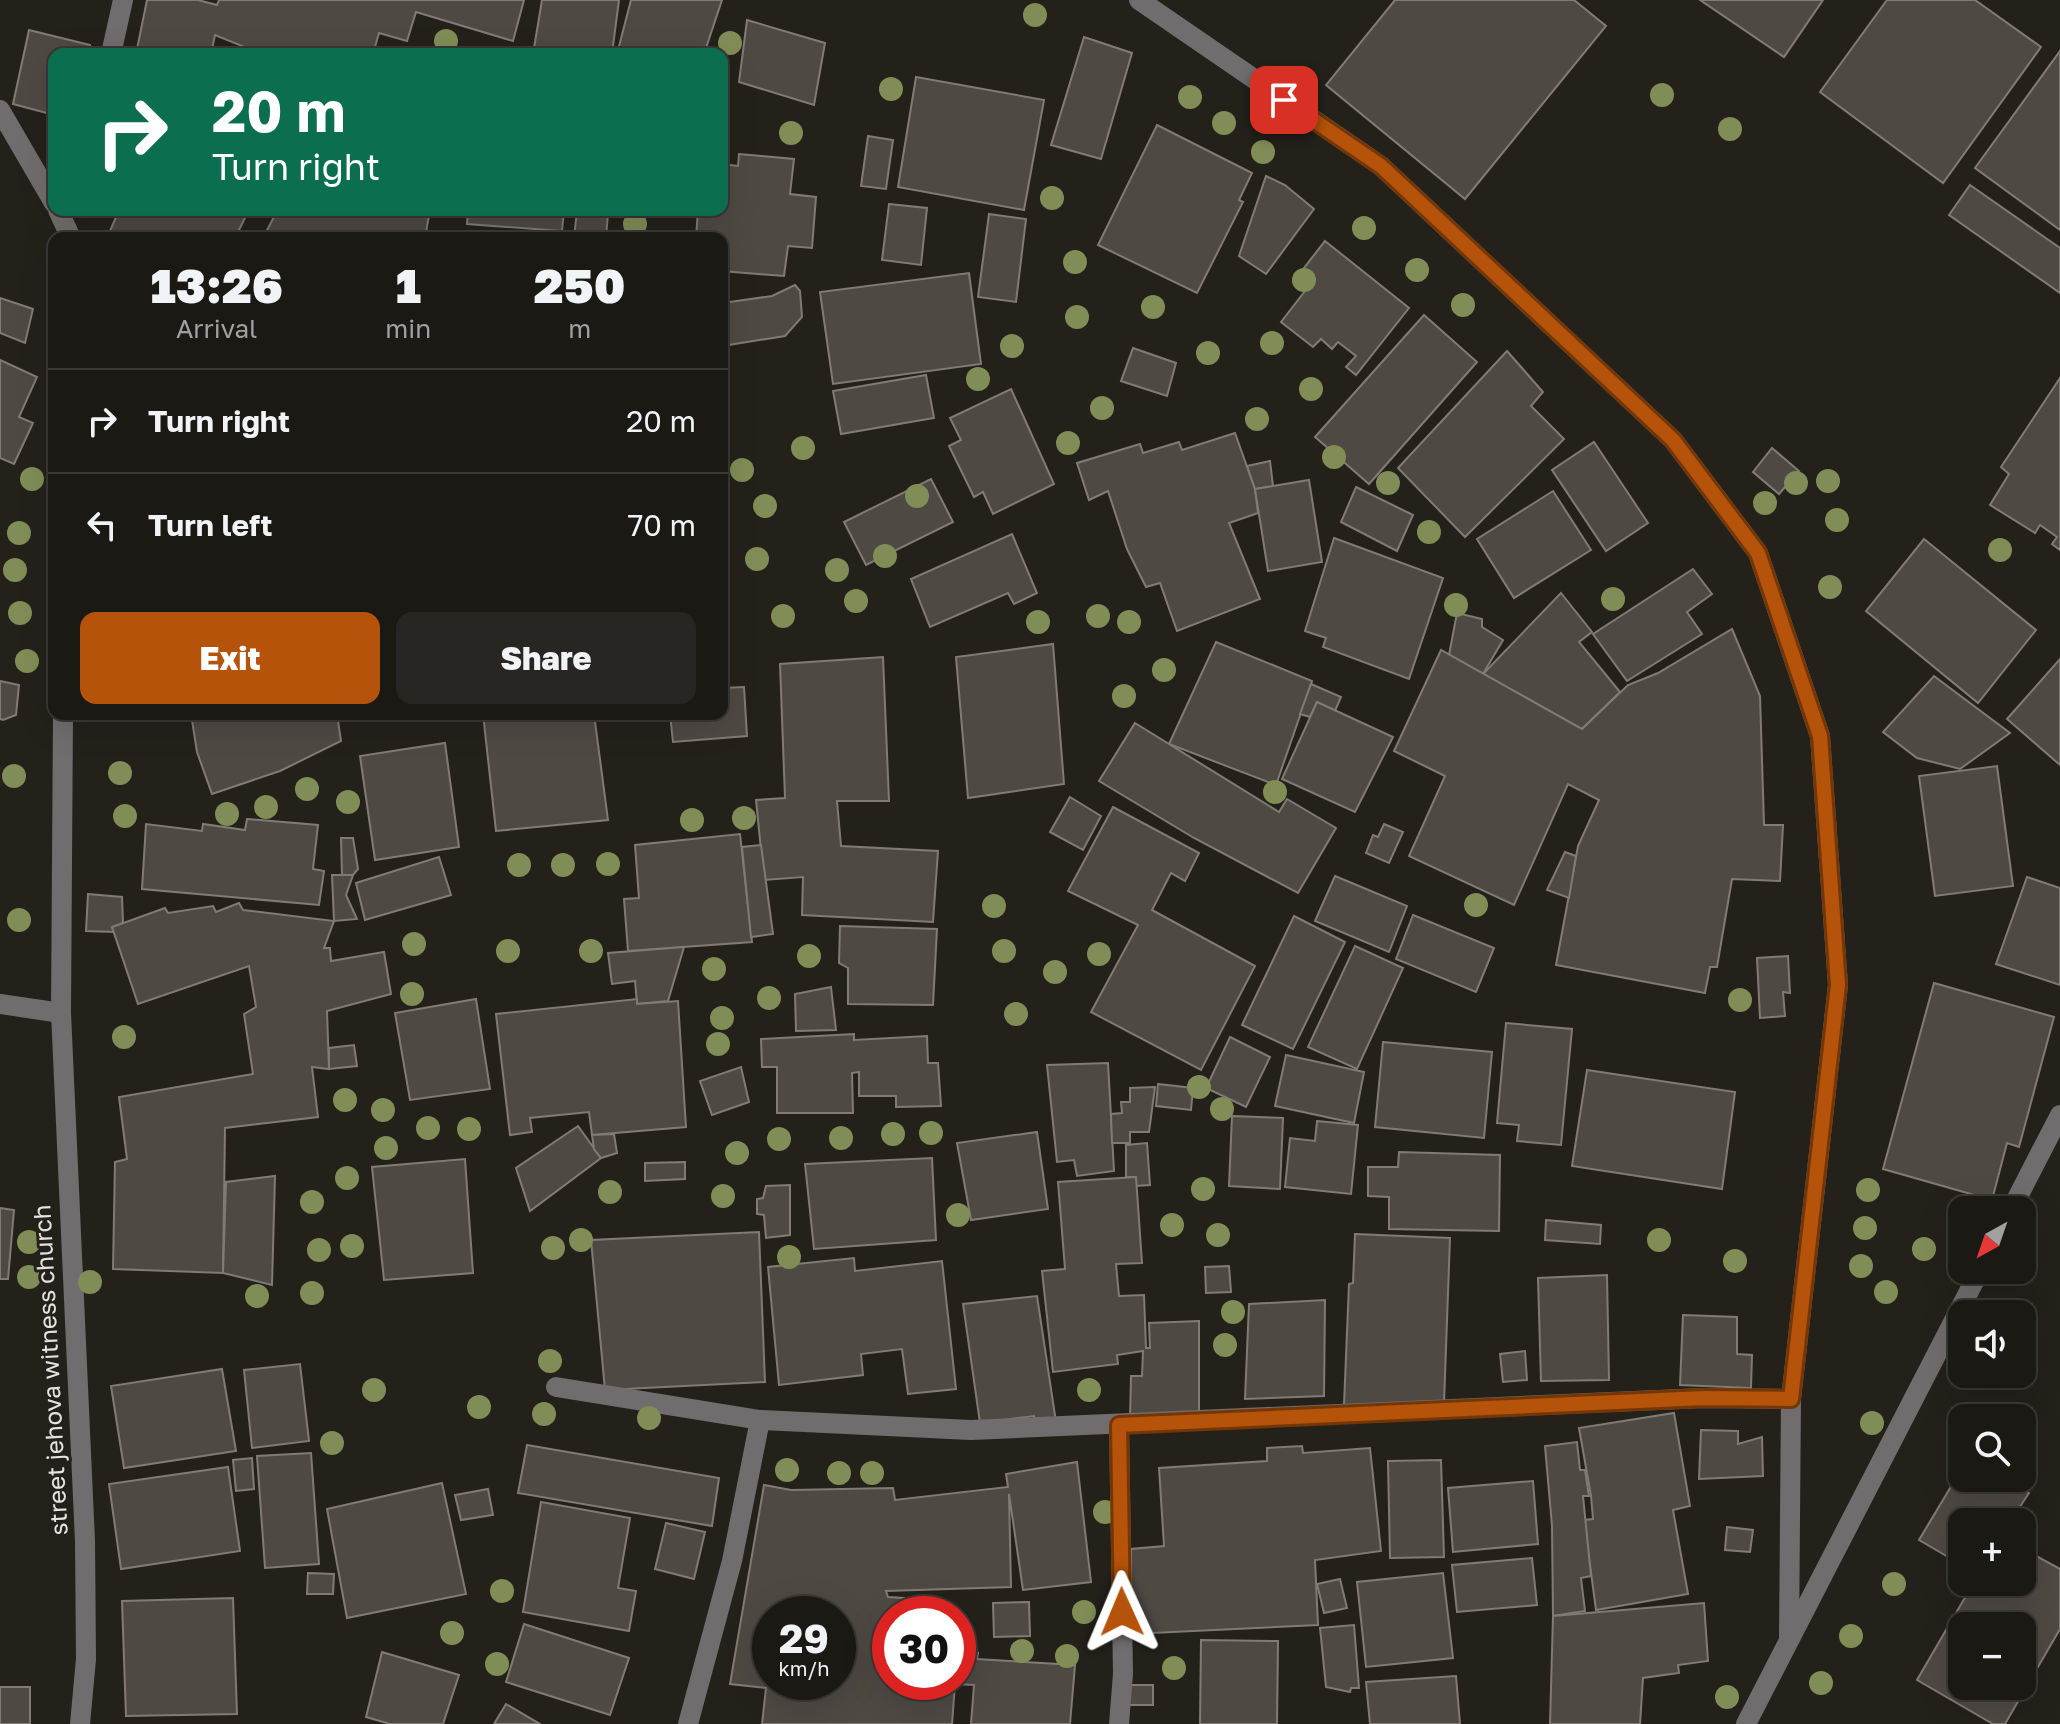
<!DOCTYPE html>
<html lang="en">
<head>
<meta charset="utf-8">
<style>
	body { margin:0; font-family:"Golos Text",sans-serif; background:#282622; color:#f1f3f6; height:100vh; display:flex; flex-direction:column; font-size:30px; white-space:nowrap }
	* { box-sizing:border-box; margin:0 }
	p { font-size:26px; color:#a0a0a0 }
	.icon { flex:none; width:44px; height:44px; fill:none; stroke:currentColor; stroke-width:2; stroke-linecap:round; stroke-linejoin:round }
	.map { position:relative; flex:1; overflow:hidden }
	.sheet { position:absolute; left:48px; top:232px; width:680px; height:488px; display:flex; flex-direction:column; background:#1b1914; border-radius:16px; box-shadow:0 8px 32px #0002,0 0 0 2px #393834 }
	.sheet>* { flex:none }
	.guide { position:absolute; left:48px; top:48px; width:680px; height:168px; border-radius:16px; box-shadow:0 8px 32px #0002,0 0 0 2px #393834; background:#0b6e4f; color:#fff; overflow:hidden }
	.needle { width:52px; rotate:220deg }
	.tools { position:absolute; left:1948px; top:1196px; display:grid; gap:16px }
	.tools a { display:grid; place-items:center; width:88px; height:88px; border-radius:16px; background:#1b1914; box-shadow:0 8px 32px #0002,0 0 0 2px #393834; font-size:40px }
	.speed { position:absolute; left:752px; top:1596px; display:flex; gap:16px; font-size:40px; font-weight:700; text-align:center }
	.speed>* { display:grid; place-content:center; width:104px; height:104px; border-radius:50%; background:#1b1914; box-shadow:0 8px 32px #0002,0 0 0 2px #393834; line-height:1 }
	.speed small { font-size:20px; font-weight:400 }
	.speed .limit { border:12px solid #d22; background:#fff; color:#111 }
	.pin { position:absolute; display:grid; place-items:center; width:68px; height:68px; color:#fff; margin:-34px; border-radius:16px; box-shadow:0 4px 12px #0006 }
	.me { position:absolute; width:88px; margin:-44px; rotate:359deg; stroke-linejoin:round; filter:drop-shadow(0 0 6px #0008) }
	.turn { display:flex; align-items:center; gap:28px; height:168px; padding:0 32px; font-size:36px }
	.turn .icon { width:104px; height:104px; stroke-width:2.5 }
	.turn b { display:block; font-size:56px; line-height:68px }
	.eta { display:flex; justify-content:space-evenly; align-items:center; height:136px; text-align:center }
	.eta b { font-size:48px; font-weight:800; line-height:56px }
	.primary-button { display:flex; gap:16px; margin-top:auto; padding:16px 32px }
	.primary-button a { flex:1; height:92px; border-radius:16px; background:#b45309; color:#fff; font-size:32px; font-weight:800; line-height:92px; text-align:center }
	.primary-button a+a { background:#282622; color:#f1f3f6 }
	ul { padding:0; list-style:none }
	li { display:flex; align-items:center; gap:24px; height:104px; padding:0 32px; border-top:2px solid #393834 }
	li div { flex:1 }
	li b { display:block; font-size:30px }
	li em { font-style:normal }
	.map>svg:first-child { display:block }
	.building { fill:#4e4943; stroke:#807b75; stroke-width:2; fill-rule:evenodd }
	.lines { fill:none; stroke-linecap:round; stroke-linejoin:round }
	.minor { stroke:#716d6e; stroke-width:20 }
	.tree { fill:#808d56 }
	.route-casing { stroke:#753606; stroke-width:20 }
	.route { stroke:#b45309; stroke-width:14 }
	.labels { text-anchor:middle; stroke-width:6; stroke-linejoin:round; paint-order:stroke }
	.street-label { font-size:24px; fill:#e7e4e0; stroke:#24211b }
</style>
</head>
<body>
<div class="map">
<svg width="2060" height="1724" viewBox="0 0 2060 1724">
	<rect width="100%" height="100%" fill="#24211b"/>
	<g class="building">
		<polygon points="147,0 198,0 217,5 219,0 524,0 513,41 416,12 407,41 379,33 373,54 262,54 215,35 211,54 136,54"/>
		<polygon points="542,0 619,0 612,54 533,54"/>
		<polygon points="631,0 722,0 704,54 617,54"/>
		<polygon points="1395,0 1574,0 1606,26 1465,199 1326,85"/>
		<polygon points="1700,0 1823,0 1784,57"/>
		<polygon points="1887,0 1975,0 2041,47 1943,183 1820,92"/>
		<polygon points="747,20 825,43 814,105 739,82"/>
		<polygon points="29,30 90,45 88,54 54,54 54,115 13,104"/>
		<polygon points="1084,37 1132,53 1101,159 1051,145"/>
		<polygon points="2060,51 2060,230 1975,168"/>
		<polygon points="916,77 1044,100 1024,210 898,187"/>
		<polygon points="1157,125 1252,173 1239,200 1243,202 1197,293 1098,245"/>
		<polygon points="868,136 893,140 886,189 861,186"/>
		<polygon points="739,154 794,159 790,194 816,197 812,248 788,246 784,276 722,271 722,238 696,238 698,210 722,210 722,164 738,166"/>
		<polygon points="1266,176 1285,185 1314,209 1266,274 1239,256"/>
		<polygon points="1970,185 2060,248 2060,293 1949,215"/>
		<polygon points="889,204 927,208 921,265 882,260"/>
		<polygon points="119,210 249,210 235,238 107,238"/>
		<polygon points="266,210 430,210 425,238 263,238 275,215"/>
		<polygon points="468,210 564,210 562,231 467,224"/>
		<polygon points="577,210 608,213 606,238 574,238"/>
		<polygon points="989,214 1026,219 1016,302 978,297"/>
		<polygon points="1325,241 1409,308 1356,375 1346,367 1356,356 1338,342 1332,349 1321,339 1313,347 1281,322 1305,291 1293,282"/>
		<polygon points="969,273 981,364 833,384 820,292"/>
		<polygon points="795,285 800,291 802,317 785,336 722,346 722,303 772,296"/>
		<polygon points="0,298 33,309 25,343 0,333"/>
		<polygon points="1424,315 1477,362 1369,484 1315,437"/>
		<polygon points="1133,348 1176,363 1167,396 1121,381"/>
		<polygon points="1507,351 1543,392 1531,406 1564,439 1465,537 1398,468"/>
		<polygon points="0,360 37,377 19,417 33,423 14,464 0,458"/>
		<polygon points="926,375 934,418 841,434 833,391"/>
		<polygon points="2060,378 2060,550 2052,544 2057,537 2040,525 2035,533 1990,505 2009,474 2001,467"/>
		<polygon points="1011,389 1054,484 993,514 983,492 974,497 949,446 961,440 950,418"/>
		<polygon points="1235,433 1255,489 1258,513 1229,523 1260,599 1177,631 1160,583 1146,587 1127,549 1108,491 1089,500 1077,463 1140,444 1143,453 1179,442 1182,450"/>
		<polygon points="1594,442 1648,523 1606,551 1552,470"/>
		<polygon points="1772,448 1799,471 1779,494 1753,472"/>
		<polygon points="1270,461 1273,486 1255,489 1247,466"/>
		<polygon points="931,479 953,522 866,565 844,522"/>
		<polygon points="1309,480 1322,562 1268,571 1255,489"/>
		<polygon points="1356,487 1413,515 1397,551 1341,522"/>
		<polygon points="1553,491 1591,550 1514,598 1477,539"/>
		<polygon points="1012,534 1037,593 1014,604 1008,593 930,627 911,579"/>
		<polygon points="1334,538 1443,578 1409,679 1323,647 1326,638 1305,631"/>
		<polygon points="1924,539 2036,630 1978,703 1866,611"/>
		<polygon points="1693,569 1712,594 1687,612 1702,634 1627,681 1593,634"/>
		<polygon points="1561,593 1592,632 1579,642 1620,692 1582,729 1483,674"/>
		<polygon points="1457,613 1482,619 1482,627 1503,640 1483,674 1449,655"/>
		<polygon points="1732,629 1760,696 1764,825 1783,825 1780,881 1732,879 1717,967 1710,967 1705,993 1556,965 1578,846 1599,800 1568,784 1514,905 1409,856 1445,776 1394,751 1441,650 1582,729 1628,685 1658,673"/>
		<polygon points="1216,642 1312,681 1276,785 1169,744"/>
		<polygon points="1053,644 1064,784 968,798 956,657"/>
		<polygon points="883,657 889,801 837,801 841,846 938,851 933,922 802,915 803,877 764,880 756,800 785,798 780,664"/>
		<polygon points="2060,659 2060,765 2007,719"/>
		<polygon points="1934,676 2010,733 1960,769 1917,758 1883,732"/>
		<polygon points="0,681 19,685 16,715 3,720 0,719"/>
		<polygon points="1311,684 1341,697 1335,711 1317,702 1310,717 1300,714"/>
		<polygon points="744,687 747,736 673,742 670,714 722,714 722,688"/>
		<polygon points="1317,702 1393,737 1355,812 1282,779"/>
		<polygon points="191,714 337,714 341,741 280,771 212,794 197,752"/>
		<polygon points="483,714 594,714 608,820 496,831"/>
		<polygon points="1135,723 1279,812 1287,799 1336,828 1298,893 1194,838 1099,781"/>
		<polygon points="445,743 459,847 375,860 360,756"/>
		<polygon points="1997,766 2013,886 1935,896 1919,776"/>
		<polygon points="1070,797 1101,816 1083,850 1050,832"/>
		<polygon points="1113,807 1199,853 1185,881 1171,873 1152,910 1255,966 1201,1070 1091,1012 1138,925 1068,891"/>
		<polygon points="247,819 318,825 313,869 324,871 319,905 142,889 146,824 202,831 203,824 245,830"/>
		<polygon points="1384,824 1403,832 1389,863 1366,853 1373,835 1378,837"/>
		<polygon points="740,834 752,942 628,951 624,899 639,898 635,845"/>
		<polygon points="341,838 353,838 358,869 353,875 342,875"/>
		<polygon points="761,845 773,934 751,937 742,847"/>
		<polygon points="1565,852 1576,856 1569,898 1547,890"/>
		<polygon points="439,857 451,895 365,920 356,883"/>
		<polygon points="332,875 353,875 346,895 357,919 334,921"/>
		<polygon points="1335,876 1407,906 1389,952 1315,921"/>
		<polygon points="2027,877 2060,888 2060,985 1996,964"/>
		<polygon points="88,894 122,897 123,923 112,927 114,932 86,931"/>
		<polygon points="239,903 243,910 334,921 324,948 330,948 331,961 384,952 391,994 327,1011 329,1069 312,1067 318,1117 225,1128 223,1273 113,1269 115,1162 127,1159 119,1097 253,1074 244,1014 256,1007 249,966 138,1004 112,927 165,908 168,913 213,906 216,912"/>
		<polygon points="1413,915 1494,948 1476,992 1396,959"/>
		<polygon points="1294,916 1345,942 1293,1049 1242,1025"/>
		<polygon points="840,926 937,929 933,1005 848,1004 848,968 839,963"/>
		<polygon points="1355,946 1403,968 1357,1069 1308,1047"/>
		<polygon points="684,947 668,1001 637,1004 635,981 612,984 608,953"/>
		<polygon points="1788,956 1790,993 1783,992 1785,1016 1760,1018 1757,958"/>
		<polygon points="1934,983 2054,1017 2019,1147 2007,1143 1992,1200 1883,1169"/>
		<polygon points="831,987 836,1030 796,1031 795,994"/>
		<polygon points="476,999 490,1089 410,1100 395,1013"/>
		<polygon points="637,999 637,1004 678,1001 686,1127 592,1135 589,1112 530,1118 532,1132 510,1135 496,1014"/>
		<polygon points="1506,1023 1572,1029 1561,1145 1517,1141 1519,1125 1497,1123"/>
		<polygon points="854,1034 854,1040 927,1036 928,1063 938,1063 941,1106 896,1107 896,1096 859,1096 859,1072 852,1073 853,1113 777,1113 777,1067 762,1067 761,1039"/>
		<polygon points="1230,1037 1270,1057 1246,1107 1206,1088"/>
		<polygon points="1383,1042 1492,1052 1484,1138 1375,1127"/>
		<polygon points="354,1045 357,1066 329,1069 329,1048"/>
		<polygon points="1286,1055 1364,1072 1354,1123 1275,1106"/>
		<polygon points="1108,1063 1114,1171 1077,1176 1074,1160 1057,1162 1047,1065"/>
		<polygon points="741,1067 749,1102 712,1115 700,1081"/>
		<polygon points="1587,1070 1735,1092 1722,1189 1572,1166"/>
		<polygon points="1158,1084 1193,1088 1191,1110 1156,1106"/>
		<polygon points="1155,1087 1149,1132 1130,1132 1130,1143 1112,1143 1111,1114 1122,1113 1121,1102 1130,1102 1130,1088"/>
		<polygon points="1232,1116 1283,1118 1280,1189 1229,1186"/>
		<polygon points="1317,1121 1358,1125 1351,1194 1285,1187 1290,1138 1315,1141"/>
		<polygon points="578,1126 601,1158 530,1211 516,1168"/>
		<polygon points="1037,1132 1048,1209 971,1220 957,1143"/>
		<polygon points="614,1134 617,1153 601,1158 594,1149 592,1135"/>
		<polygon points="1147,1143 1150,1185 1136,1186 1136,1177 1126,1177 1126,1145"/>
		<polygon points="1399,1152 1500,1155 1499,1231 1389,1229 1389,1197 1368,1196 1368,1167 1398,1167"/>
		<polygon points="932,1158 936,1240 814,1249 805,1164"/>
		<polygon points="465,1159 473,1273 384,1280 372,1167"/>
		<polygon points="685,1162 685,1179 645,1181 645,1163"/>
		<polygon points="275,1176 272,1285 223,1273 226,1182"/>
		<polygon points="1136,1177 1142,1263 1116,1264 1119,1296 1144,1295 1146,1348 1150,1348 1149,1323 1199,1321 1199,1421 1130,1419 1131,1376 1142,1376 1143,1351 1117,1355 1118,1364 1053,1372 1042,1271 1065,1269 1058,1182"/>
		<polygon points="790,1185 790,1235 766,1238 764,1215 757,1214 757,1199 763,1198 766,1186"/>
		<polygon points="0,1208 14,1210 8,1279 0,1279"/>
		<polygon points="1546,1220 1601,1225 1600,1244 1545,1240"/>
		<polygon points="759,1232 765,1382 605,1390 591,1240"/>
		<polygon points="1355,1234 1450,1238 1444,1403 1344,1405 1349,1284 1353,1283"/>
		<polygon points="854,1258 855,1271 942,1261 956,1389 908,1394 902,1349 861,1354 863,1375 779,1385 768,1267"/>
		<polygon points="1229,1266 1231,1292 1206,1293 1205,1267"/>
		<polygon points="1607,1275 1609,1380 1541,1381 1538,1278"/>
		<polygon points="1037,1296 1056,1422 1036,1424 1034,1416 980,1423 963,1304"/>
		<polygon points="1325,1300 1324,1396 1245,1399 1249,1304"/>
		<polygon points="1683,1315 1737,1317 1737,1354 1752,1355 1751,1388 1680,1385"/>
		<polygon points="1525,1351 1527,1380 1503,1382 1500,1354"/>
		<polygon points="300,1364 309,1441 252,1448 244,1370"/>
		<polygon points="222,1369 236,1451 124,1468 111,1386"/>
		<polygon points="1674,1413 1690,1506 1673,1510 1688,1594 1596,1610 1584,1520 1593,1519 1591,1496 1579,1428"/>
		<polygon points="1701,1430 1738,1431 1738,1444 1762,1437 1763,1476 1699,1479"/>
		<polygon points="1577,1442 1580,1470 1585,1470 1589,1496 1583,1496 1591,1576 1581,1578 1585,1611 1553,1616 1552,1526 1545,1446"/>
		<polygon points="527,1445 719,1478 712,1526 518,1493"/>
		<polygon points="1302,1446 1303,1453 1370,1448 1381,1551 1315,1560 1318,1625 1131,1634 1131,1549 1164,1546 1159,1468 1267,1461 1267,1448"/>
		<polygon points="311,1453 319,1564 265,1568 257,1456"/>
		<polygon points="252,1458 254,1489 236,1491 233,1460"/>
		<polygon points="1441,1460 1444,1557 1390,1558 1388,1461"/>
		<path d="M1077 1462 1091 1582 1023 1590 1009 1494 1011 1587 886 1591 888 1597 904 1598 902 1614H890V1682H958V1651L978 1653 977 1659 1075 1665 1070 1724H971L974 1685 955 1684 952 1724H762L766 1688 730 1684 764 1485 791 1490 893 1488 895 1500 1008 1487 1006 1474ZM770 1614H838V1682H770Z"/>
		<polygon points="228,1467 240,1551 121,1569 109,1484"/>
		<polygon points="1962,1468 1962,1478 2000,1478 2029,1493 2010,1522 1962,1522 1962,1565 1919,1540"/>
		<polygon points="1533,1481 1538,1544 1453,1552 1448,1488"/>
		<polygon points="442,1483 466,1594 347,1618 327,1509"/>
		<polygon points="488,1489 493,1515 461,1520 455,1495"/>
		<polygon points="541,1502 630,1518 618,1588 636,1591 629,1631 523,1612"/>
		<polygon points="666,1523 705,1532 694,1579 655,1569"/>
		<polygon points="1727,1527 1753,1530 1750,1552 1725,1550"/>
		<path d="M2022 1548 2060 1569V1629L2005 1724H1993L1917 1680 1974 1582H2022ZM1962 1626H2022V1686H1962Z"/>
		<polygon points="1532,1558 1537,1605 1457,1612 1452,1565"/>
		<polygon points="308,1573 334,1574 333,1594 307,1594"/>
		<polygon points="1443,1573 1453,1658 1366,1667 1357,1582"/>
		<polygon points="1340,1579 1347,1608 1324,1613 1317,1584"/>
		<polygon points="233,1598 237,1714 126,1716 122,1601"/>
		<polygon points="1029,1602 1030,1636 994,1637 993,1603"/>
		<polygon points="908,1603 934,1605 933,1614 907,1614"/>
		<polygon points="1704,1603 1708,1661 1678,1665 1679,1673 1643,1678 1640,1724 1550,1724 1553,1616"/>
		<polygon points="524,1624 629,1658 610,1715 506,1682"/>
		<polygon points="1354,1625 1359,1688 1351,1688 1350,1692 1326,1687 1320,1628"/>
		<polygon points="1201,1640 1278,1641 1277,1724 1200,1724"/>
		<polygon points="382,1652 459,1675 443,1724 390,1724 366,1717"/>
		<polygon points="1456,1676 1460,1724 1370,1724 1366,1682"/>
		<rect x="1129" y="1685" width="24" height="20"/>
		<rect x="0" y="1687" width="30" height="37"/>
		<polygon points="506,1704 540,1724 494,1724"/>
	</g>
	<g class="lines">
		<g class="minor">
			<polyline points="1139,0 1381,166 1673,440 1758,553 1820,736 1838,985 1791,1399 1789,1638"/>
			<polyline points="111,54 123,0"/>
			<polyline points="0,110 54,203"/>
			<polyline points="58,210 71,238"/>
			<polyline points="63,714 61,1013 85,1541 86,1659 80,1724"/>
			<polyline points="0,1004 61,1013"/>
			<polyline points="2011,1210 2060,1115"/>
			<polyline points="556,1387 760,1420 971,1430 1704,1398 1791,1399"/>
			<polyline points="1119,1425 1123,1674 1119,1724"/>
			<polyline points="688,1724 732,1561 760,1420"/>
			<polyline points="1746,1724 1980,1270"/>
		</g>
	</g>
	<g class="tree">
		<circle cx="1035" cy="15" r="12"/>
		<circle cx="446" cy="41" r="12"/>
		<circle cx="730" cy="43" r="12"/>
		<circle cx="891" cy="89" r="12"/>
		<circle cx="1662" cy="95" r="12"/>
		<circle cx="1190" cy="97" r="12"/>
		<circle cx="1224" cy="123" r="12"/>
		<circle cx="1730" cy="129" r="12"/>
		<circle cx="791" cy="133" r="12"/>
		<circle cx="1263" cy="152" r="12"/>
		<circle cx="1052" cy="198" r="12"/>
		<circle cx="635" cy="224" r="12"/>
		<circle cx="1364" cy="228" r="12"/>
		<circle cx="1075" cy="262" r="12"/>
		<circle cx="1417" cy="270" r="12"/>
		<circle cx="1304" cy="280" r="12"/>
		<circle cx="1463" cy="305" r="12"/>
		<circle cx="1153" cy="307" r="12"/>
		<circle cx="1077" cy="317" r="12"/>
		<circle cx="1272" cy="343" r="12"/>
		<circle cx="1012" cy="346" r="12"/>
		<circle cx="1208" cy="353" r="12"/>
		<circle cx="978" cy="379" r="12"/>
		<circle cx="1311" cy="389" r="12"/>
		<circle cx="1102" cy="408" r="12"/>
		<circle cx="1257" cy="419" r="12"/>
		<circle cx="1068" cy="443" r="12"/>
		<circle cx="803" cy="448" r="12"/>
		<circle cx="1334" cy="457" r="12"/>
		<circle cx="742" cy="470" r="12"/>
		<circle cx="32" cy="479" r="12"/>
		<circle cx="1828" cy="481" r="12"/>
		<circle cx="1388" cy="483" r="12"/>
		<circle cx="1796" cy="483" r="12"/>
		<circle cx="917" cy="496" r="12"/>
		<circle cx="1765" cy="503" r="12"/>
		<circle cx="765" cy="506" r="12"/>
		<circle cx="1837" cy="520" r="12"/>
		<circle cx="1429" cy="532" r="12"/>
		<circle cx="19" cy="533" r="12"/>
		<circle cx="2000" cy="550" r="12"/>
		<circle cx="885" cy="556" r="12"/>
		<circle cx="757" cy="559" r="12"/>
		<circle cx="15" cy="570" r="12"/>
		<circle cx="837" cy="570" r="12"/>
		<circle cx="1830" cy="587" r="12"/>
		<circle cx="1613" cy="599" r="12"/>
		<circle cx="856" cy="601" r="12"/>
		<circle cx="1456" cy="605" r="12"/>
		<circle cx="20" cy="613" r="12"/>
		<circle cx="783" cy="616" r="12"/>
		<circle cx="1098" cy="616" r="12"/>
		<circle cx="1038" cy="622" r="12"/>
		<circle cx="1129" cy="622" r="12"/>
		<circle cx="27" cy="661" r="12"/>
		<circle cx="1164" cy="670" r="12"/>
		<circle cx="1124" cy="696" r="12"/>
		<circle cx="120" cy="773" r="12"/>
		<circle cx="14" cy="776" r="12"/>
		<circle cx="307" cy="789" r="12"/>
		<circle cx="1275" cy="792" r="12"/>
		<circle cx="348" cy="802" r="12"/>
		<circle cx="266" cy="807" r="12"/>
		<circle cx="227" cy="814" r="12"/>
		<circle cx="125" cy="816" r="12"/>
		<circle cx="744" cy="818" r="12"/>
		<circle cx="692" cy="820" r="12"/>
		<circle cx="608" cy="864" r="12"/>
		<circle cx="519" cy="865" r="12"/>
		<circle cx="563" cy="865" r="12"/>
		<circle cx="1476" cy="905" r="12"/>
		<circle cx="994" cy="906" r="12"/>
		<circle cx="19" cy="920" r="12"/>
		<circle cx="414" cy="944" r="12"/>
		<circle cx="508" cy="951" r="12"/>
		<circle cx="591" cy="951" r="12"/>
		<circle cx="1004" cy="951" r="12"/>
		<circle cx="1099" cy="954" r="12"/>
		<circle cx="809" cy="956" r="12"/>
		<circle cx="714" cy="969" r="12"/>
		<circle cx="1055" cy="972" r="12"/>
		<circle cx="412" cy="994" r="12"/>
		<circle cx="769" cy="998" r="12"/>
		<circle cx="1740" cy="1000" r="12"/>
		<circle cx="1016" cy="1014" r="12"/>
		<circle cx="722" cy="1018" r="12"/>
		<circle cx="124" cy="1037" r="12"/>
		<circle cx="718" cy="1044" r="12"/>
		<circle cx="1199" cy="1087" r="12"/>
		<circle cx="345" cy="1100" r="12"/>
		<circle cx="1222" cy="1109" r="12"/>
		<circle cx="383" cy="1110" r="12"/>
		<circle cx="428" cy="1128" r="12"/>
		<circle cx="469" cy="1129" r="12"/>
		<circle cx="931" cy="1133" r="12"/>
		<circle cx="893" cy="1134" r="12"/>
		<circle cx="841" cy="1138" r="12"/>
		<circle cx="779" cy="1139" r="12"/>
		<circle cx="386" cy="1148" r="12"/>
		<circle cx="737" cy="1153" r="12"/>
		<circle cx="347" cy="1178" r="12"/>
		<circle cx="1203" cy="1189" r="12"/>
		<circle cx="1868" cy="1190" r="12"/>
		<circle cx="610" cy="1192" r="12"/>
		<circle cx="723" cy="1196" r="12"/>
		<circle cx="312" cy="1202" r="12"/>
		<circle cx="958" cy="1215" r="12"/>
		<circle cx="1172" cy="1225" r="12"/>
		<circle cx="1865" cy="1228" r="12"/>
		<circle cx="1218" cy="1235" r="12"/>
		<circle cx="581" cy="1240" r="12"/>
		<circle cx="1659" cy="1240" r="12"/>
		<circle cx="29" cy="1242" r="12"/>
		<circle cx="352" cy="1246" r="12"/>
		<circle cx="553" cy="1248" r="12"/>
		<circle cx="1924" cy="1249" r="12"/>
		<circle cx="319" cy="1250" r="12"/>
		<circle cx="789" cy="1257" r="12"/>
		<circle cx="1735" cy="1261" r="12"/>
		<circle cx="1861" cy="1266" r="12"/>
		<circle cx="29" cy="1277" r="12"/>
		<circle cx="90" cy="1282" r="12"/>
		<circle cx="1886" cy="1292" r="12"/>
		<circle cx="312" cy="1293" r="12"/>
		<circle cx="257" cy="1296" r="12"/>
		<circle cx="1233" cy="1312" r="12"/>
		<circle cx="1225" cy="1345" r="12"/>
		<circle cx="550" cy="1361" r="12"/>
		<circle cx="374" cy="1390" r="12"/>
		<circle cx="1089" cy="1390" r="12"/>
		<circle cx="479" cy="1407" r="12"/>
		<circle cx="544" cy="1414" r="12"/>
		<circle cx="649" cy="1418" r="12"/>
		<circle cx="1872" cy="1423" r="12"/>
		<circle cx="332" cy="1443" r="12"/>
		<circle cx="787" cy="1470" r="12"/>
		<circle cx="839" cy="1473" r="12"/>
		<circle cx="872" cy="1473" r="12"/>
		<circle cx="1105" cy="1512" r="12"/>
		<circle cx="1894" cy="1584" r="12"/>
		<circle cx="502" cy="1591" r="12"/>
		<circle cx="1084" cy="1612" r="12"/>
		<circle cx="452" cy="1633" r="12"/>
		<circle cx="1851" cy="1636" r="12"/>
		<circle cx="1022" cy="1651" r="12"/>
		<circle cx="1067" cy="1656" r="12"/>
		<circle cx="497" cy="1664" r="12"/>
		<circle cx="1174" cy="1668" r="12"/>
		<circle cx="1821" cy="1683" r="12"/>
		<circle cx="1727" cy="1697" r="12"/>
	</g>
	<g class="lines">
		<defs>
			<polyline id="route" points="1122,1612 1119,1425 1704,1398 1791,1399 1838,985 1820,736 1758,553 1673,440 1381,166 1284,100"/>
		</defs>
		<use href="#route" class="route-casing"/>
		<use href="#route" class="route"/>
	</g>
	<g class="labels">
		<g class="street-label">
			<text transform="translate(51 1370) rotate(-93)" y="8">street jehova witness church</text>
		</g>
	</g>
</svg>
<div class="tools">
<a><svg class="needle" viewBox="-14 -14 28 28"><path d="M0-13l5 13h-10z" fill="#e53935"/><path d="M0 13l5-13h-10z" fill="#a0a0a0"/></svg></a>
<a><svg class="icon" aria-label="sound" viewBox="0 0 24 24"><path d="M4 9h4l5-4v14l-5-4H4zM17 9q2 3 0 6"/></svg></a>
<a><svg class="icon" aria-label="search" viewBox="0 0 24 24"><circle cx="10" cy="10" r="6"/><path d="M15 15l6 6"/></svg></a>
<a>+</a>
<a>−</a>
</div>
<div class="speed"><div>29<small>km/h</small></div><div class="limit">30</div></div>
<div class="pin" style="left:1284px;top:100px;background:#d93025"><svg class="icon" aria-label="arrive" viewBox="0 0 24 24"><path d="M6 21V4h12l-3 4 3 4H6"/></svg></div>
<svg class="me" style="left:1122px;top:1612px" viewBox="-20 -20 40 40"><path d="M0-17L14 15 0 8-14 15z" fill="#b45309" stroke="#fff" stroke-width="4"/></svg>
<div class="guide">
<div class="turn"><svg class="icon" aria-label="right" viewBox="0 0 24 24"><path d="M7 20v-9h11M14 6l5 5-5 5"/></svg><div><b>20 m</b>Turn right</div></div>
</div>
<section class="sheet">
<div class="eta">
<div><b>13:26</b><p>Arrival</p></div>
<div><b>1</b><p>min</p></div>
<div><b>250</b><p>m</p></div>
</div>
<ul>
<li><svg class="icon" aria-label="right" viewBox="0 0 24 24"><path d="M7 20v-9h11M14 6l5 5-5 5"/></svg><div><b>Turn right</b></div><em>20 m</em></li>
<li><svg class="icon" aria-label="left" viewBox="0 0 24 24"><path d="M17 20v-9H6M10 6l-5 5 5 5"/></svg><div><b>Turn left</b></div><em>70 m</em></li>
</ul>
<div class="primary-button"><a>Exit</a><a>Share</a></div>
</section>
</div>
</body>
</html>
